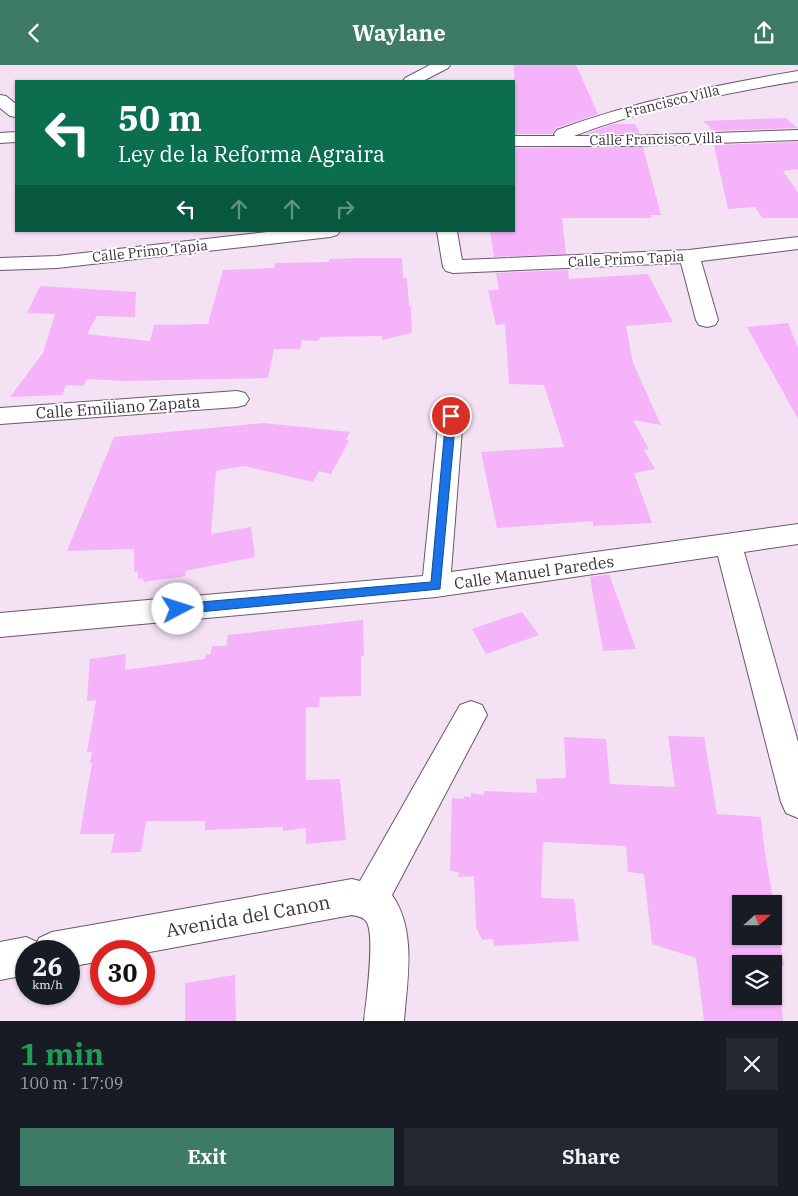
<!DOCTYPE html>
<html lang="en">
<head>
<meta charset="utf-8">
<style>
	body { margin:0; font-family:"IBM Plex Serif",serif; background:#242831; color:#f1f3f6; height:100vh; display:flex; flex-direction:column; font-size:19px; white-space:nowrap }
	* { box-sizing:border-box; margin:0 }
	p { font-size:16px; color:#9ea1a6 }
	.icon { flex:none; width:28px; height:28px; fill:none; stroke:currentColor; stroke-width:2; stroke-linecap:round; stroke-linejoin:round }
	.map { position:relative; height:956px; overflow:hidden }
	.side { display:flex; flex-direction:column; background:#171b24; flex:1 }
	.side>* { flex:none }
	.guide { position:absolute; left:15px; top:15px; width:500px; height:152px; border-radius:0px; box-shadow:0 1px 4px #0004; background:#0b6e4f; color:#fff; overflow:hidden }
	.needle { width:32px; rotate:69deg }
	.tools { position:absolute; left:732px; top:830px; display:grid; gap:10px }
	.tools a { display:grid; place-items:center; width:50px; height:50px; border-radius:0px; background:#171b24; box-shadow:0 1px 4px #0004; font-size:25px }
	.speed { position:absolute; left:15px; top:875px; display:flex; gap:10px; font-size:25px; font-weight:700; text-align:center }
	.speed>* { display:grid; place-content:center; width:65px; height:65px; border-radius:50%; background:#171b24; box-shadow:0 1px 4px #0004; line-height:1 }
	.speed small { font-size:12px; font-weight:400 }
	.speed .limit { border:8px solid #d22; background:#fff; color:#111 }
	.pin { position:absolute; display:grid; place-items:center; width:42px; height:42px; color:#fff; margin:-21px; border:2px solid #fff; border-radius:50%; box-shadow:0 1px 5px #0007 }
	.me { position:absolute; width:55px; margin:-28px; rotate:85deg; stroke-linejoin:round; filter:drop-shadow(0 0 4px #0008) }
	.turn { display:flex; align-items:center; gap:18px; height:105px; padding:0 20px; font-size:22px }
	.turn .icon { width:65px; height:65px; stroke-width:2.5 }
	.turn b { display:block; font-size:35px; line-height:42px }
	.lanes { display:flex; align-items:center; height:48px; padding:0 20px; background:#0003; justify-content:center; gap:25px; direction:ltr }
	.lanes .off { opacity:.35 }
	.round { display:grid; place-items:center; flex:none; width:52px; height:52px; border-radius:0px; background:#242831 }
	.summary { display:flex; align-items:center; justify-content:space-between; height:85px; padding:0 20px }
	h1 { font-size:30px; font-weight:700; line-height:38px; color:#1e9e55 }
	.primary-button { display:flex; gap:10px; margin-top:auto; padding:10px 20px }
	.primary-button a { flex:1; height:58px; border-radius:0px; background:#3d7b67; color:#fff; font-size:20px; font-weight:700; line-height:58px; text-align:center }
	.primary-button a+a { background:#242831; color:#f1f3f6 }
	header { display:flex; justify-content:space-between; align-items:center; height:65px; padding:0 20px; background:#3d7b67; color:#fff; font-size:22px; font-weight:700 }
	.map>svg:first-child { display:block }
	.building { fill:#f5b3f9; fill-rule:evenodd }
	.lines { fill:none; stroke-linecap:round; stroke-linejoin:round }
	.street-casing { stroke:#69596a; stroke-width:2 }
	.street { fill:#fff; fill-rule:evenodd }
	.route { fill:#1a73e8; stroke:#114b97 }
	.labels { text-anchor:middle; stroke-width:4; stroke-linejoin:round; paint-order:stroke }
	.far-street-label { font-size:14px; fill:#3a333b; stroke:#fff }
	.street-label { font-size:16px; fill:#3a333b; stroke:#fff }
	.near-street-label { font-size:19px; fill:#3a333b; stroke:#fff }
</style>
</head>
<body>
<header><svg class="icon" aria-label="back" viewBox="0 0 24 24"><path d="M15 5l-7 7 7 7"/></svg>Waylane<svg class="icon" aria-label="share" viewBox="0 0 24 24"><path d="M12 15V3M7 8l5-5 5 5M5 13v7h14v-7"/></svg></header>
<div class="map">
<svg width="798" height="956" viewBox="0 0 798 956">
	<rect width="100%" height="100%" fill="#f4e1f4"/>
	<g class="building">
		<polygon points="514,0 576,0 598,49 556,63 552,69 514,69"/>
		<polygon points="786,53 797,63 711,66 710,62 703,56"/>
		<polygon points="613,59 635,59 640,69 585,69"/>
		<polygon points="798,77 798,104 783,106 798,127 798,153 762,153 755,142 728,144 714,80"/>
		<polygon points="643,82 661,150 650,150 652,153 562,153 566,189 494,192 490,166 514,166 514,83"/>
		<polygon points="364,193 402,193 403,213 407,213 409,241 411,241 412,268 382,275 382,271 320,272 318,276 302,275 300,284 274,284 268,313 126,316 87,314 83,321 66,320 62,330 10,332 43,288 55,249 27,248 40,221 136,227 135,252 97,251 87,269 150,276 154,260 208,259 223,205 274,203 275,198 329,197 329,194"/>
		<polygon points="568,205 569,214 648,209 673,257 626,261 633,298 661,360 633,355 649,384 644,385 655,404 634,408 652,458 593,461 593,456 497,463 481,387 564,382 544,320 509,319 505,259 496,260 488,225 499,225 496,208"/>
		<polygon points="788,258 798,283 798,354 747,262"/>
		<polygon points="264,358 350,367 346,375 349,376 331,409 319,406 313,417 244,401 216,406 211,469 251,462 255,492 185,506 186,511 144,517 143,513 138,514 138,506 134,507 134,484 67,486 114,372"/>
		<polygon points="609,509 636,584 603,586 590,512"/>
		<polygon points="522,547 539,570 486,589 472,564"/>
		<polygon points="363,555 364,591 361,591 361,631 320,632 319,642 306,642 306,715 340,714 346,775 306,779 306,763 283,766 283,762 205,765 205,756 146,756 141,787 111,788 115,769 80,769 92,698 90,698 92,687 87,687 96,635 87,636 90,594 126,589 125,605 205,594 206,589 210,590 212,581 226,581 228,570"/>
		<path d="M668 671 704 672 717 749 761 752 764 781 784 901 778 900 783 956H704L696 893 652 879 644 809 628 807 626 781 543 777 541 833 574 834 579 876 494 881 493 874 482 875 476 862 474 811 458 812 459 807 450 806 452 733 464 734V731L471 732V728L484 730V726L537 728 536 714 566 713 564 672 606 674 610 719 675 722ZM741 839H774V871H741ZM741 899H774V931H741Z"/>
		<polygon points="235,910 236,956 185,956 185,918"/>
	</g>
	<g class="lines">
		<defs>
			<g id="street">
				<polygon points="430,0 450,0 448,3 423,16 403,16 405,13"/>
				<path d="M798 6V16C722 29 646 43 574 71H631L798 65V75L631 81H514V71H555L554 69 557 65C635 36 716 20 798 6Z"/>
				<polygon points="0,30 6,31 16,39 16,52 10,51 0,43"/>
				<polygon points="16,67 16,77 0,78 0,68"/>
				<polygon points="275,166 340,166 337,170 330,172 57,203 0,205 0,193 57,191"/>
				<polygon points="437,166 457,166 462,195 689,185 798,172 798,184 701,196 718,255 715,260 707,262 699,260 696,255 681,198 453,208 446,206 443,202"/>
				<polygon points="237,326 245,328 249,334 245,340 237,342 0,359 0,343"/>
				<polygon points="451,343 460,345 463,351 451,507 798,459 798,479 744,487 798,677 798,753 786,748 781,737 718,491 436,532 0,572 0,548 423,511 439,351 442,345"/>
				<path d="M471 636 482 640 487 650 392 830C417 865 407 916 404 956H364C366 938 376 868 366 856 363 852 357 851 352 850L144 888V886H101V896L69 902V886H26V910L0 915V877L26 872 37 877 39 873 52 867 352 814 360 816 460 640Z"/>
			</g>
		</defs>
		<use href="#street" class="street-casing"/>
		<use href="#street" class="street"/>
	</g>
	<polygon class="route" points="451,347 456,351 440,524 178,549 174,548 172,544 174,541 178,539 431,517 446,351"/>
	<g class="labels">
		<g class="far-street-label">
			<text transform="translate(672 36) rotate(-14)" y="5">Francisco Villa</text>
			<text transform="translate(656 74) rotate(-1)" y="5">Calle Francisco Villa</text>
			<text transform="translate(150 186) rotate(-6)" y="5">Calle Primo Tapia</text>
			<text transform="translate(626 194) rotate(-3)" y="5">Calle Primo Tapia</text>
		</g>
		<g class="street-label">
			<text transform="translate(118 342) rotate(-4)" y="6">Calle Emiliano Zapata</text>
			<text transform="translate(534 507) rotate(-8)" y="6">Calle Manuel Paredes</text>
		</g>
		<g class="near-street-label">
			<text transform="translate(248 851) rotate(-10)" y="7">Avenida del Canon</text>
		</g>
	</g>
</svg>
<div class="tools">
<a><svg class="needle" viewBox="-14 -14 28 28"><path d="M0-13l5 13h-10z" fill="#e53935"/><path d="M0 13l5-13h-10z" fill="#9ea1a6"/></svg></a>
<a><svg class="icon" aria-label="layers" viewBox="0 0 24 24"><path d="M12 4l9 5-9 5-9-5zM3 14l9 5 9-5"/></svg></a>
</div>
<div class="speed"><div>26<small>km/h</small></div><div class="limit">30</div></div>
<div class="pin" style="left:451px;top:351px;background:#d93025"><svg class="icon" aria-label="arrive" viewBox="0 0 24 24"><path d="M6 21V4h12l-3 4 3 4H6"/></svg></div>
<svg class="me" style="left:178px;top:544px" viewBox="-20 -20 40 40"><circle r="19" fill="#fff"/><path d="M0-13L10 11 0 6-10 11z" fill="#1a73e8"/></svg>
<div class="guide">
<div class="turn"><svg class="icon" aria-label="left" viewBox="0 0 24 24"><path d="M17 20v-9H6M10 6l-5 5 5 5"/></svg><div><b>50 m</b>Ley de la Reforma Agraira</div></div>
<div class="lanes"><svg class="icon" aria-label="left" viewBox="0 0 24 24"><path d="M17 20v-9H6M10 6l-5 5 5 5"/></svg><svg class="icon off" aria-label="ahead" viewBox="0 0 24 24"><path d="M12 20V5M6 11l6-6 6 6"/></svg><svg class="icon off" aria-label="ahead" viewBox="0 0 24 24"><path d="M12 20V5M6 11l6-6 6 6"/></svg><svg class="icon off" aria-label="right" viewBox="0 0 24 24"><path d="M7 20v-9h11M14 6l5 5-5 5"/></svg></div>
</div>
</div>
<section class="side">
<div class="summary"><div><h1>1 min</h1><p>100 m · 17:09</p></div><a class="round"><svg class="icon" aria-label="close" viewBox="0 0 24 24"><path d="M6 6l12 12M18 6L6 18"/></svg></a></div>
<div class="primary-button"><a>Exit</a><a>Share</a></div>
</section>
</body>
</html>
